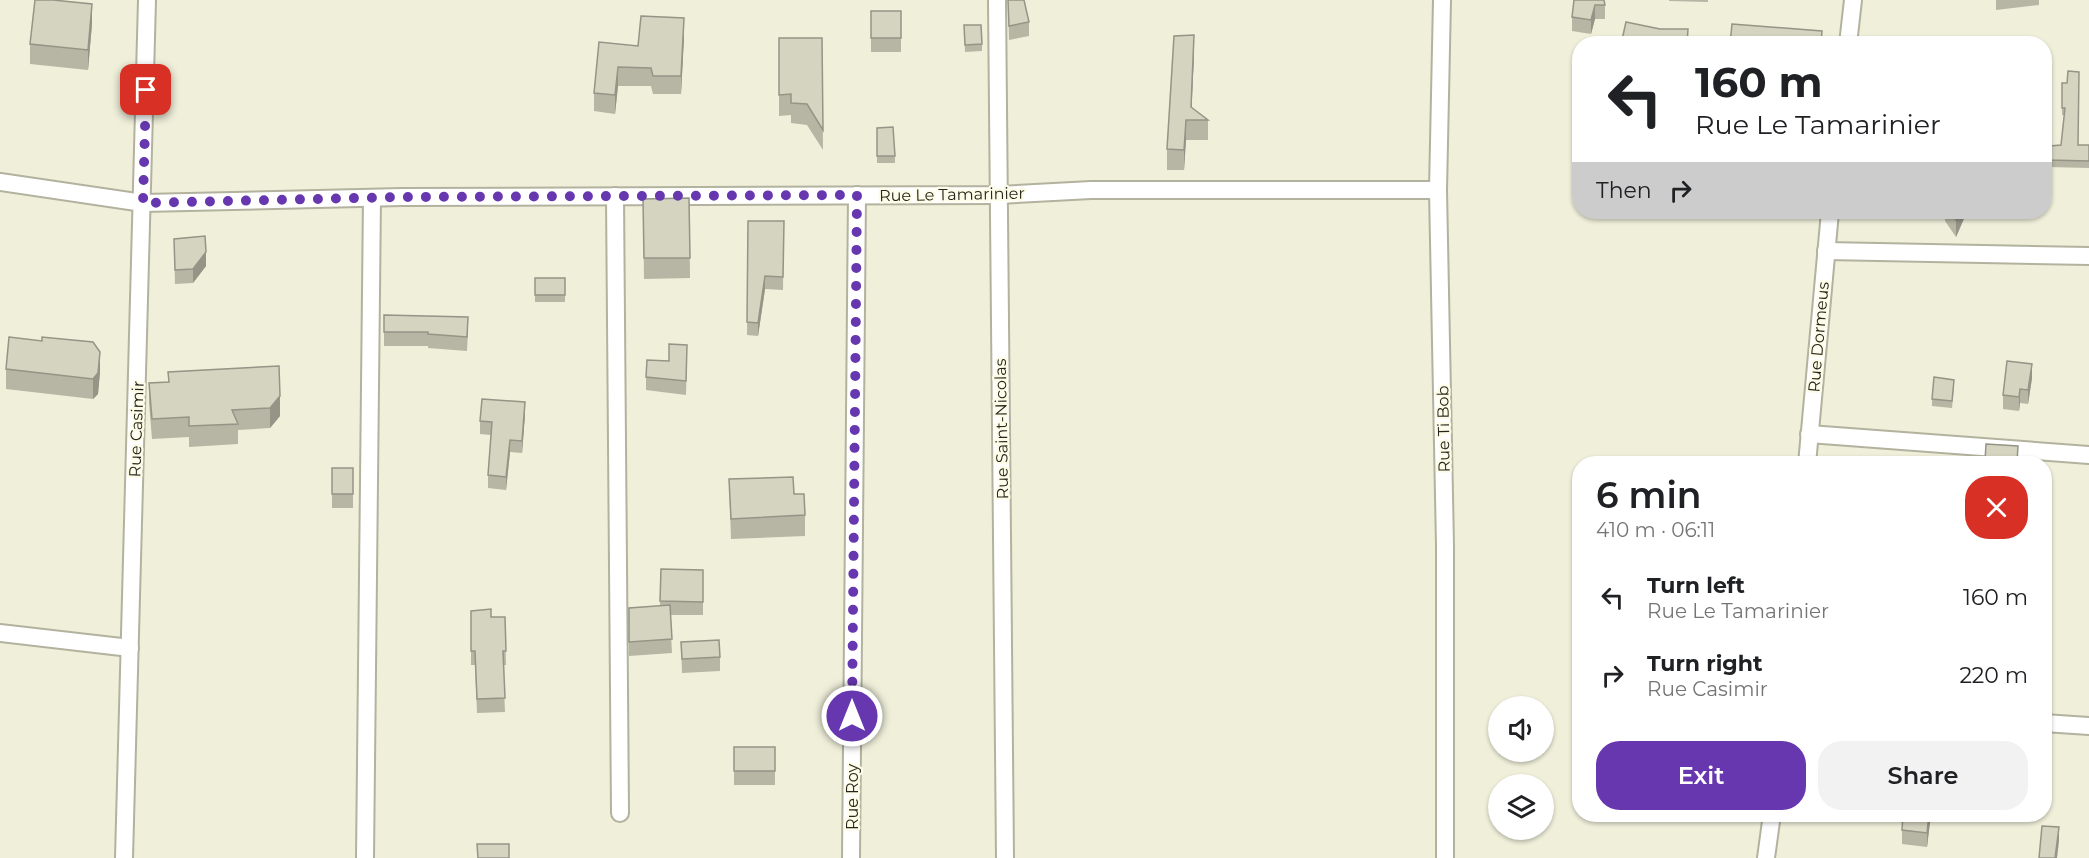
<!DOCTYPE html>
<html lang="en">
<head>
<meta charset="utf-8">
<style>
	body { margin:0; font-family:Montserrat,sans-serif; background:#f2f2f2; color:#202124; height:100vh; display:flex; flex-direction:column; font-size:22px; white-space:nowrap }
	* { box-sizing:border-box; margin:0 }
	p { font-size:20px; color:#757577 }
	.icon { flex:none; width:33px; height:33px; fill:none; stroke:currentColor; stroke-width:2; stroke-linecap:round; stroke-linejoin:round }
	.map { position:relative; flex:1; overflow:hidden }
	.drawer { position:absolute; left:1572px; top:456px; width:480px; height:366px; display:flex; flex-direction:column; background:#fff; border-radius:24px; box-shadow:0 2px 4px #0004 }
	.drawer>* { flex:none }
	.guide { position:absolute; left:1572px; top:36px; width:480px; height:183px; border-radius:24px; box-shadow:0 2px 4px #0004; background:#fff; color:#202124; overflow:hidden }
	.fabs { position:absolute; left:1488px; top:696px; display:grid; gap:12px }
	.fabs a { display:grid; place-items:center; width:66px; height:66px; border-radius:50%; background:#fff; box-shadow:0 2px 4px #0004; font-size:30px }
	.pin { position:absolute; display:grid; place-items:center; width:51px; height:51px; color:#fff; margin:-26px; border-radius:12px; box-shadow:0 3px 9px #0006 }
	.me { position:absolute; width:66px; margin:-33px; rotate:0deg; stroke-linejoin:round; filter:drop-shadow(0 0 4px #0008) }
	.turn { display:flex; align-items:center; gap:21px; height:126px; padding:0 24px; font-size:27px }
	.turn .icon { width:78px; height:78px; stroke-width:2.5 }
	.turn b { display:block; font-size:42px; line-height:51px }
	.then { display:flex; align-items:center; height:57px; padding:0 24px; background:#0003; gap:12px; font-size:22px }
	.round { display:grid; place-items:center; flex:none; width:63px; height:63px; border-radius:24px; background:#f2f2f2 }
	.summary { display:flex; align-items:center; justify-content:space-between; height:102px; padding:0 24px }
	h1 { font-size:36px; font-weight:600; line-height:45px }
	.primary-button { display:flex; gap:12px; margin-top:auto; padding:12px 24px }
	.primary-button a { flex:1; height:69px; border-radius:24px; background:#6737af; color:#fff; font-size:24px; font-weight:600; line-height:69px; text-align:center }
	.primary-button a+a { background:#f2f2f2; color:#202124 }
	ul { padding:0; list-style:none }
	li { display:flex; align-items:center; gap:18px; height:78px; padding:0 24px }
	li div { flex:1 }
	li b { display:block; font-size:22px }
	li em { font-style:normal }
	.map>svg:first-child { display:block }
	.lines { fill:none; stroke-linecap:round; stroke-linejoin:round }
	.street-casing { stroke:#b3b29e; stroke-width:20 }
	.street { stroke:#fff; stroke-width:16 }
	.wall { fill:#b7b6a5 }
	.shaded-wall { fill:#959486 }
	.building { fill:#d5d4c0; stroke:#959486; stroke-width:1.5 }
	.route { stroke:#6737af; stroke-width:10; stroke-dasharray:0 18 }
	.labels { text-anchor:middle; stroke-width:4.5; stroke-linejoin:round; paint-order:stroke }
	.street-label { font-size:16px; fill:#25251d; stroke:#fdfce7 }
</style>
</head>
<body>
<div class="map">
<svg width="2089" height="858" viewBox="0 0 2089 858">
	<rect width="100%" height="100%" fill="#efefda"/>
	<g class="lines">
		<defs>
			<g id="street">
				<polyline points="997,0 1005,858"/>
				<polyline points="1442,0 1438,190 1445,546 1445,858"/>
				<polyline points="1848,44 1853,0"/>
				<polyline points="0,182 143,203 402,197 999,195 1091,190 1438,190"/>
				<polyline points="615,196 620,813"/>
				<polyline points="1826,251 2089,256"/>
				<polyline points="1809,434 2089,455"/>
				<polyline points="1807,464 1830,212"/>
				<polyline points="0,633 130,648"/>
				<polyline points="2044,723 2089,726"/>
				<polyline points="124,858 147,0"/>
				<polyline points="365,858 372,198"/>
				<polyline points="851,858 857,195"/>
				<polyline points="1766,858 1772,814"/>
			</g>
		</defs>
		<use href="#street" class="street-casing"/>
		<use href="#street" class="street"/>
	</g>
	<g class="wall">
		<polygon points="1008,0 1029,22 1029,36 1009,40"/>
		<polygon points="1574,0 1605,5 1605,19 1595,19 1591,34 1572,31 1572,17"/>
		<polygon points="1669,0 1708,0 1708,2 1669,1"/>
		<polygon points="1996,0 2039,0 2039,5 1996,10"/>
		<rect x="871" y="11" width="30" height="41"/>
		<polygon points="92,24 88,70 30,64 30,44"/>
		<polygon points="964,25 982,44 982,51 965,52"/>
		<polygon points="684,37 681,94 653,94 651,86 618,86 615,114 594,111 594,93 638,46"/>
		<polygon points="779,38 822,38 823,150 807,125 791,123 791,115 779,116"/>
		<polygon points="1194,55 1191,108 1208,120 1208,140 1186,140 1184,170 1167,170 1167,149"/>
		<polygon points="2062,83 2078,145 2089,145 2089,168 2049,167 2050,146 2061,145 2064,115 2062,115"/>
		<polygon points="877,128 895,156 895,163 877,163"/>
		<polygon points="689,198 690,278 644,279 643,199"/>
		<polygon points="1945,212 1978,212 1966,214 1956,237 1945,221"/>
		<polygon points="748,221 784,221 783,290 765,289 758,336 747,335"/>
		<polygon points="174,239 206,266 193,283 175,284"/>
		<rect x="535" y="278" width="30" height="24"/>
		<polygon points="384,315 468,331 467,351 428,348 428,346 384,346"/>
		<polygon points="687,359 686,395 646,390 646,377"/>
		<polygon points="279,366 280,416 270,428 238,430 238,444 189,447 189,437 152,439 149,403 149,383 168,382 168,372"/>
		<polygon points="6,369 100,372 98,394 93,399 6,389"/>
		<polygon points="2032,378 2028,404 2020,403 2019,411 2003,409 2003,395"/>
		<polygon points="1954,387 1952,408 1932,406 1932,399"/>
		<polygon points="525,415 522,453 510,452 506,490 488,488 488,475 491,435 480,434 480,421"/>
		<polygon points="1986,444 2018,446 2018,464 1985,464"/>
		<rect x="332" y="468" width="21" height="40"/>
		<polygon points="729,479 794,494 805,515 805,536 731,539"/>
		<polygon points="661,569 703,570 703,615 670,615 672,653 629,656 629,608 660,606"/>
		<polygon points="471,611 491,617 505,617 506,665 503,665 505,712 477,713 475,665 471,665"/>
		<polygon points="681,642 720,657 720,671 682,673"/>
		<rect x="734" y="747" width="41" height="38"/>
		<polygon points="1931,814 1927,847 1902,844 1902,830"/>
	</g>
	<g class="shaded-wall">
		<polygon points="92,4 92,24 88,70 88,50"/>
		<polygon points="1595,5 1595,19 1591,34 1591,20"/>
		<polygon points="684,18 684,37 681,94 681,76"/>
		<polygon points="1194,35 1194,55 1191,120 1191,107"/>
		<polygon points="618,67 618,86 615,114 615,95"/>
		<polygon points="1186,120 1186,140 1184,170 1184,150"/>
		<polygon points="1959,212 1978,212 1966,214 1956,237 1956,220"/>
		<polygon points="206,252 206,266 193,283 193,269"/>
		<polygon points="765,276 765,289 758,336 758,323"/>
		<polygon points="100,352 100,372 98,394 93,399 93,379"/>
		<polygon points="2032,364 2032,378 2028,404 2028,390"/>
		<polygon points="2020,389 2020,403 2019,411 2019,397"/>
		<polygon points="280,396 280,416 270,428 270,408"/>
		<polygon points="525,402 525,415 522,453 522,441"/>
		<polygon points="510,440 510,452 506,490 506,477"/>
		<polygon points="1929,814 1931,814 1927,847 1927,833"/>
		<polygon points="2059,827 2059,841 2057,858 2055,858"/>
	</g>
	<g class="building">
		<polygon points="35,0 53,0 92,4 88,50 30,44"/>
		<polygon points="1008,0 1024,0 1029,22 1009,26"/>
		<polygon points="1574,0 1604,0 1605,5 1595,5 1591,20 1572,17"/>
		<rect x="871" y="11" width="30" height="27"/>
		<polygon points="641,16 684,18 681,76 653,76 651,68 618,67 615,95 594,93 599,42 638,46"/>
		<polygon points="1626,22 1660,29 1688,29 1687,44 1621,44"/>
		<polygon points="1732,24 1822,31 1821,44 1730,44"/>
		<polygon points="964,25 981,25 982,44 965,45"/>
		<polygon points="1194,35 1191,107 1208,120 1186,120 1184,150 1167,149 1174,36"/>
		<polygon points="779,38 822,38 823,130 807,104 791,103 791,94 779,95"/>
		<polygon points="2068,71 2079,72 2078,145 2089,145 2089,161 2049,160 2050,146 2061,145 2065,108 2062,108 2062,83 2067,83"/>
		<polygon points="893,127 895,156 877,156 877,128"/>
		<polygon points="689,198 690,258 644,258 643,199"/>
		<polygon points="1950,212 1959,212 1956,220"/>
		<polygon points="748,221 784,221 783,277 765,276 758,323 747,322"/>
		<polygon points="205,236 206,252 193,269 175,270 174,239"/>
		<rect x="535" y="278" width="30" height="17"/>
		<polygon points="384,315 468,317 467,337 428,334 428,332 384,332"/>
		<polygon points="9,337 42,341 42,337 93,342 100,352 98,373 93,379 6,369"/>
		<polygon points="669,344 687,345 686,381 646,377 647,360 669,361"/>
		<polygon points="2007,361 2032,364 2028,390 2020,389 2019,397 2003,395"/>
		<polygon points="279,366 280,396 270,408 232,410 238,424 189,426 189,417 152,419 149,383 169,382 168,372"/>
		<polygon points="1934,377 1954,380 1952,401 1932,399"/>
		<polygon points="482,399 525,402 522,441 510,440 506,477 488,475 492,422 480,421"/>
		<polygon points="1986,444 2018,446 2017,462 1985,461"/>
		<rect x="332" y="468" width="21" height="26"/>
		<polygon points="793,477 794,494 804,494 805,515 731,519 729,479"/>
		<polygon points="661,569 703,570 703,602 660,601"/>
		<polygon points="670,605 672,639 629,642 629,608"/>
		<polygon points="491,609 491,617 505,617 506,651 503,651 505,698 477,699 475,651 471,651 471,611"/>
		<polygon points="719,640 720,657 682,659 681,642"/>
		<rect x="734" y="747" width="41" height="24"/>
		<polygon points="1903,814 1929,814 1927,833 1902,830"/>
		<polygon points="2042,826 2059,827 2055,858 2039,858"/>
		<polygon points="477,844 509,844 509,858 478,858"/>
	</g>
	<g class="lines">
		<polyline class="route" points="146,90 143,203 402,197 857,195 852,716"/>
	</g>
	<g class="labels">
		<g class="street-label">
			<text transform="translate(952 194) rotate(-1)" y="6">Rue Le Tamarinier</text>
			<text transform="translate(1818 337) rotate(-85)" y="6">Rue Dormeus</text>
			<text transform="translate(136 429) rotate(-88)" y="6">Rue Casimir</text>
			<text transform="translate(1001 429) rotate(-91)" y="6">Rue Saint-Nicolas</text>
			<text transform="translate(1443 429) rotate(-91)" y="6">Rue Ti Bob</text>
			<text transform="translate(852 797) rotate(-90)" y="6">Rue Roy</text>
		</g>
	</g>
</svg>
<div class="fabs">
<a><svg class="icon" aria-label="sound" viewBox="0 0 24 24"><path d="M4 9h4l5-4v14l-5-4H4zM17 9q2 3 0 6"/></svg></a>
<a><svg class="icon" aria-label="layers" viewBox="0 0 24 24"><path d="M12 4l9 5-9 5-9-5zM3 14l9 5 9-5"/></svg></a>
</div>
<div class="pin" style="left:146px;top:90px;background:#d93025"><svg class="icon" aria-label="arrive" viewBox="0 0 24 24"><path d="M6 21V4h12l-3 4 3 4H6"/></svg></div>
<svg class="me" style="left:852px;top:716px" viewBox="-20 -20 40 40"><circle r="17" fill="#6737af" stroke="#fff" stroke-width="3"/><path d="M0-11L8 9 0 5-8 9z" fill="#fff"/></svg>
<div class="guide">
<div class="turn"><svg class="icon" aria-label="left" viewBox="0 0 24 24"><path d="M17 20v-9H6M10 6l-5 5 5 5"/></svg><div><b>160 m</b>Rue Le Tamarinier</div></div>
<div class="then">Then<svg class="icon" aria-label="right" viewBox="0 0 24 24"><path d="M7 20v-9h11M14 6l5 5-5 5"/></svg></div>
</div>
<section class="drawer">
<div class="summary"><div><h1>6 min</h1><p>410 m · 06:11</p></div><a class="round" style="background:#d93025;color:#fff"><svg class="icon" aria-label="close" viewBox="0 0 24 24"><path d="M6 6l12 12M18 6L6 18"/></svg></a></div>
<ul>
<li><svg class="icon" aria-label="left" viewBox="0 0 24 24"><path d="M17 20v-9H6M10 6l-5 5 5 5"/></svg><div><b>Turn left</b><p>Rue Le Tamarinier</p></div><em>160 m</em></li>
<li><svg class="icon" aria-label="right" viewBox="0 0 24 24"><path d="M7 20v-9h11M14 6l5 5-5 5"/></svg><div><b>Turn right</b><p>Rue Casimir</p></div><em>220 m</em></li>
</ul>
<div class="primary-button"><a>Exit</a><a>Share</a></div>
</section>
</div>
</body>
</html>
